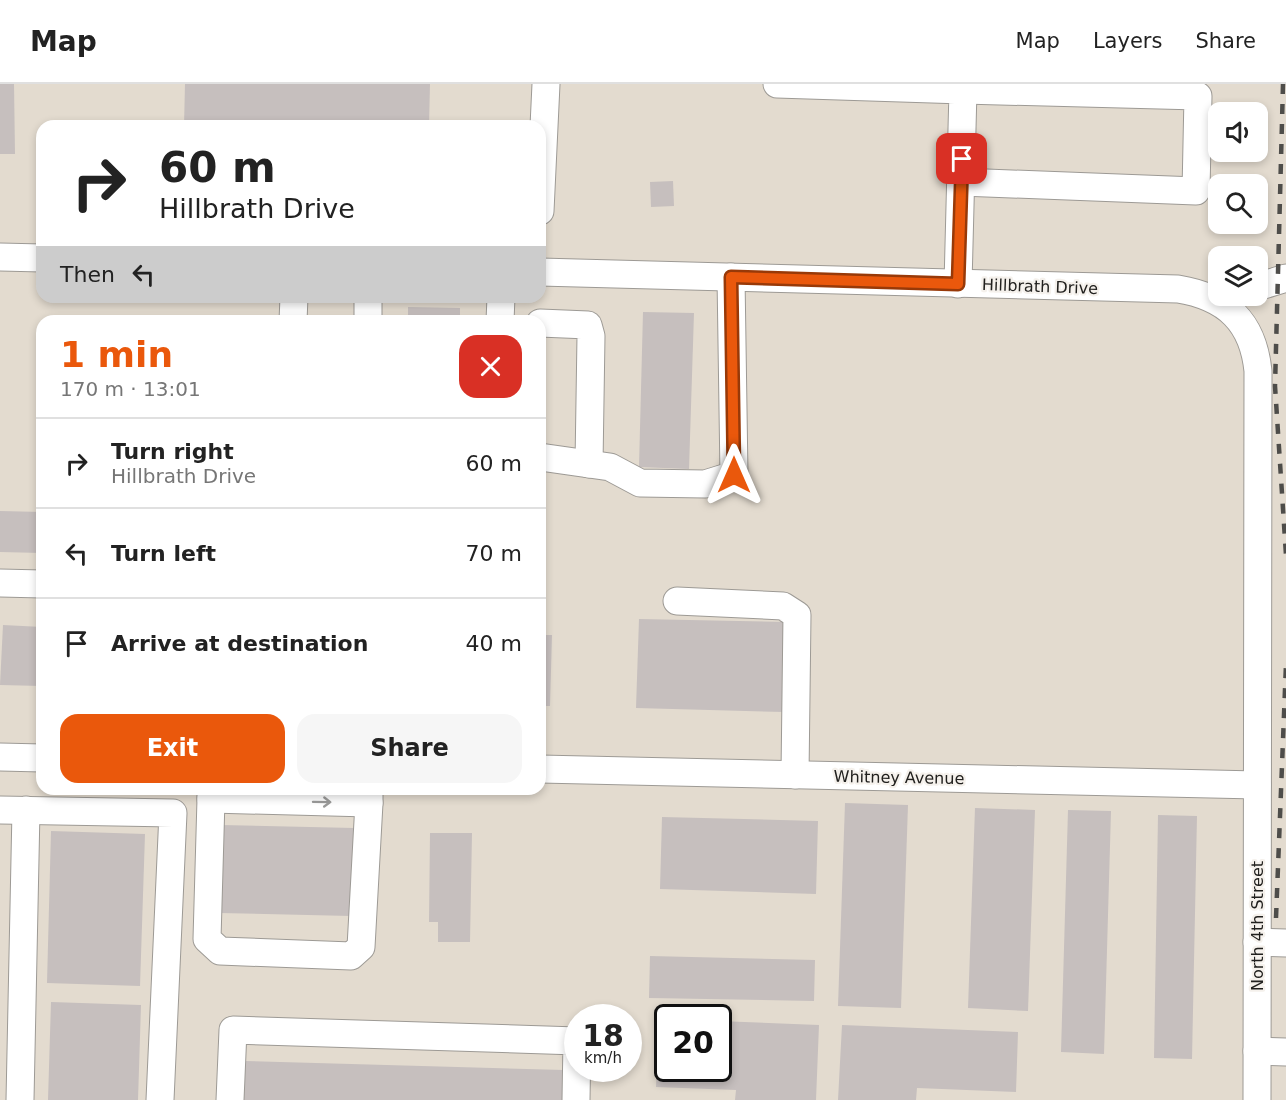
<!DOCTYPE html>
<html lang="en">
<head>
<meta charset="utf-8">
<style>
	body { margin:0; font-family:"DejaVu Sans",sans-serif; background:#f6f6f6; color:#222; height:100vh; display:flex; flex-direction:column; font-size:22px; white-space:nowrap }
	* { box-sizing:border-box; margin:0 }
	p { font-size:20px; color:#767676 }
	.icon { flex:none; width:33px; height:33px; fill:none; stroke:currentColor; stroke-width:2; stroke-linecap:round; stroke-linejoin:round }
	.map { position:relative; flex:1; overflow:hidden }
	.sheet { position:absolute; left:36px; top:231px; width:510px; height:480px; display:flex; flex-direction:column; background:#fff; border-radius:18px; box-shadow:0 3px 9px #0003 }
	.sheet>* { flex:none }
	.banner { position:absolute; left:36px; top:36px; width:510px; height:183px; border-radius:18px; box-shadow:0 3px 9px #0003; background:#fff; color:#222; overflow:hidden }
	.buttons { position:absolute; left:1208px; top:18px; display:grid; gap:12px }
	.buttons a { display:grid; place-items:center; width:60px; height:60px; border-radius:12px; background:#fff; box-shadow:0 3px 9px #0003; font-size:30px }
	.speed { position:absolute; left:564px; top:920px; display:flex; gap:12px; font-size:30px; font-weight:700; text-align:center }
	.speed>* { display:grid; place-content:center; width:78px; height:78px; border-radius:50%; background:#fff; box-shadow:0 3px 9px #0003; line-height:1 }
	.speed small { font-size:15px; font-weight:400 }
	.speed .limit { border:3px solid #111; border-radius:9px; background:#fff; color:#111 }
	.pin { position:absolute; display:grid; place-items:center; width:51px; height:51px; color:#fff; margin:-26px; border-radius:12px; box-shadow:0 3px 9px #0006 }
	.me { position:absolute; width:66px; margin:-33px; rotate:0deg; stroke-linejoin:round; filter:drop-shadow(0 0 4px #0008) }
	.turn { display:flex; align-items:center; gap:21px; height:126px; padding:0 24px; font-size:27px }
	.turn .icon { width:78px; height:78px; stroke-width:2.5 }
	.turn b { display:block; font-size:42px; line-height:51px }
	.then { display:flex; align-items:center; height:57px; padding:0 24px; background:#0003; gap:12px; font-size:22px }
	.round { display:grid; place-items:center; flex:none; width:63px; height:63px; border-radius:18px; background:#f6f6f6 }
	.summary { display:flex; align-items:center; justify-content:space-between; height:102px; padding:0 24px }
	h1 { font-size:36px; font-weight:600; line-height:45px; color:#ea580c }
	.button { display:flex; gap:12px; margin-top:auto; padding:12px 24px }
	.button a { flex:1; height:69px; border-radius:18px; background:#ea580c; color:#fff; font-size:24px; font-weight:600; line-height:69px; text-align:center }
	.button a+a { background:#f6f6f6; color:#222 }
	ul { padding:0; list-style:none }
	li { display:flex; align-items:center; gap:18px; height:90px; padding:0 24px; border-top:2px solid #e0e0e0 }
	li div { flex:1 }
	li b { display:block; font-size:22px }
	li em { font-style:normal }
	header { display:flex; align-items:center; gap:36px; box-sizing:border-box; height:84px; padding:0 30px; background:#fff; border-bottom:2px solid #e0e0e0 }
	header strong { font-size:28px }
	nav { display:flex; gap:33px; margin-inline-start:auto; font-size:21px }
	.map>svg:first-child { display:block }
	.built { fill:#e3dbcf; fill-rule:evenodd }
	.building { fill:#c6bfbe }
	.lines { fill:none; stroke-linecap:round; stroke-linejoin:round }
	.minor-casing { stroke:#9d9a95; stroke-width:29 }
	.minor { stroke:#fff; stroke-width:27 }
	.rail { stroke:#4e4d4a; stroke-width:4.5; stroke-dasharray:10 10; stroke-linecap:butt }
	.oneway { stroke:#9b9b9a }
	.route-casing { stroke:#983908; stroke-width:15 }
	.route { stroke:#ea580c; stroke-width:10 }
	.labels { text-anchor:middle; stroke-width:4.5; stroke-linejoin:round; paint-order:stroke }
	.street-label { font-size:16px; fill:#21201e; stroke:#f5f1ec }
</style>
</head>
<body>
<header>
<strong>Map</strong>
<nav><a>Map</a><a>Layers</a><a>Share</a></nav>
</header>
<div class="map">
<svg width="1286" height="1016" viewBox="0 0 1286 1016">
	<rect width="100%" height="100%" fill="#e7e4df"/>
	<path class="built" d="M0 0H1286V1016H0ZM1218 28H1257V68H1218ZM42 42H540V213H42ZM1218 100H1257V140H1218ZM1218 172H1257V212H1218ZM42 237H540V705H42ZM578 933H628V984H578ZM668 933H718V984H668Z"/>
	<g class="building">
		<polygon points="0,0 14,0 15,70 0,70"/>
		<polygon points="185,0 430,0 429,42 184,42"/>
		<polygon points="673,97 674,122 651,123 650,98"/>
		<polygon points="408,223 460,224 460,237 408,237"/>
		<polygon points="643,228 694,229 689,385 639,383"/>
		<polygon points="0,427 42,428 42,469 0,468"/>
		<polygon points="639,535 787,538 785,628 636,624"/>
		<polygon points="3,541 42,543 42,602 0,601"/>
		<polygon points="540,551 552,551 550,622 540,622"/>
		<polygon points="845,719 908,721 901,924 838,922"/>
		<polygon points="975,724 1035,726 1028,927 968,924"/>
		<polygon points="1068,726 1111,727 1104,970 1061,968"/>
		<polygon points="1158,731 1197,732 1192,975 1154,974"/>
		<polygon points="662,733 818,737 816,810 660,805"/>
		<polygon points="221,741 354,744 351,832 219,829"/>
		<polygon points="51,747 145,750 140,902 47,899"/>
		<polygon points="430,749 472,749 470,858 438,858 438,838 429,838"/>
		<polygon points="650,872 815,876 814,917 649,914"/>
		<polygon points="51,918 141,921 138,1016 48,1016"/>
		<polygon points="659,935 668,935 668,984 718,984 718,937 819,941 816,1016 735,1016 736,1006 656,1003"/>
		<polygon points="842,941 1018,948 1016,1008 917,1004 916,1016 838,1016"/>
		<polygon points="244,977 564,986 563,1016 243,1016"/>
	</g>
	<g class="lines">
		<defs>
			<g id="minor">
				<polyline points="777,0 963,6 958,200"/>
				<polyline points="961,98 1196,107 1198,12 963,6"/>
				<polyline points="540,127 546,0"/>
				<polyline points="0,173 42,174"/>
				<path d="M540 188 1178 205C1227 213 1253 238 1258 287L1257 1016"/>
				<polyline points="1257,203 1286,194"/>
				<polyline points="293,237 294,213"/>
				<polyline points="368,237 368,218"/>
				<polyline points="500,237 501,213"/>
				<polyline points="540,239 588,241 591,252 589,380"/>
				<polyline points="540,373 610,383 640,399 705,400 734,391 731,193"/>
				<polyline points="0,499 42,500"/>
				<polyline points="677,517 783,522 797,531 795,691"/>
				<polyline points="0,673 42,674"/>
				<polyline points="540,685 1257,701"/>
				<polyline points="211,705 211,715 369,719 369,705"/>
				<polyline points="211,715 207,855 220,867 351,872 361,863 369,719"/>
				<polyline points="0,726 173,729 160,1016"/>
				<polyline points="1257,858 1286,859"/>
				<polyline points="1257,967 1286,968"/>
				<polyline points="20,1016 26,726"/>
				<polyline points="230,1016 233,946 577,957 576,1016"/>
			</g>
		</defs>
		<use href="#minor" class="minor-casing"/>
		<use href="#minor" class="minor"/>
		<g class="rail">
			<polyline points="1283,0 1275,302 1286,471"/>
			<polyline points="1276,834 1286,580"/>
		</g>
	</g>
	<defs><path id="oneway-shaft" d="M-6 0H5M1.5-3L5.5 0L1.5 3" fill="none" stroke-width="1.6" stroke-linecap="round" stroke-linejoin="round" transform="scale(1.5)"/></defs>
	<use class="oneway" href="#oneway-shaft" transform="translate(322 718) rotate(1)"/>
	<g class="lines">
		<defs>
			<polyline id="route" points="734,391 731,193 958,200 962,75"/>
		</defs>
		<use href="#route" class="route-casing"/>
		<use href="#route" class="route"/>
	</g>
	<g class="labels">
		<g class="street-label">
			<text transform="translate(1040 202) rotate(2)" y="6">Hillbrath Drive</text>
			<text transform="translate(899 693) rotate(1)" y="6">Whitney Avenue</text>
			<text transform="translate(1257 842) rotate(-90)" y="6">North 4th Street</text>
		</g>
	</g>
</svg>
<div class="buttons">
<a><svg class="icon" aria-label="sound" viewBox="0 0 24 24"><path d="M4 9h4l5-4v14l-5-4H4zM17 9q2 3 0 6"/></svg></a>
<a><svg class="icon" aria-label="search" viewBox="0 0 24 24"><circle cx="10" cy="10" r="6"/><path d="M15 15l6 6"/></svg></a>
<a><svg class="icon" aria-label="layers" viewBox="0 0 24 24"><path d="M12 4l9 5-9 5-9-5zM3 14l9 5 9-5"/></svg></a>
</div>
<div class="speed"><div>18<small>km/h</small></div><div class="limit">20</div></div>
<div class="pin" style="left:962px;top:75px;background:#d93025"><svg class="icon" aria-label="arrive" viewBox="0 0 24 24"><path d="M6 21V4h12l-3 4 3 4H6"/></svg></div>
<svg class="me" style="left:734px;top:391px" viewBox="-20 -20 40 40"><path d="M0-17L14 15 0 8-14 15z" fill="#ea580c" stroke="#fff" stroke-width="4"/></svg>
<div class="banner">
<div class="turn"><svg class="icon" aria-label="right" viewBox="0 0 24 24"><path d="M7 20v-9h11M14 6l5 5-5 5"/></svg><div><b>60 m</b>Hillbrath Drive</div></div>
<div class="then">Then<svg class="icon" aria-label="left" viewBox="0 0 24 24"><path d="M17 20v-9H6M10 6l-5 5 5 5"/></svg></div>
</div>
<section class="sheet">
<div class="summary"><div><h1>1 min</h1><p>170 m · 13:01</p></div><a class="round" style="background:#d93025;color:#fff"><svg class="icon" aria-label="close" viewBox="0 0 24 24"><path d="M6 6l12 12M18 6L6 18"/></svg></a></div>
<ul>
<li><svg class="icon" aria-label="right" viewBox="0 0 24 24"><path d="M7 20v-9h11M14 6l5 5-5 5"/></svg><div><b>Turn right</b><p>Hillbrath Drive</p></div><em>60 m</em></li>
<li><svg class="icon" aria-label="left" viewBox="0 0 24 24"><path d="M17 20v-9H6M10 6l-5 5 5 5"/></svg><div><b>Turn left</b></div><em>70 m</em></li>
<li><svg class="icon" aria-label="arrive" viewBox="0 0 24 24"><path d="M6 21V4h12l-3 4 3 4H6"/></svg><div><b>Arrive at destination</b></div><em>40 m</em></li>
</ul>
<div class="button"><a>Exit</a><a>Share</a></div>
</section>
</div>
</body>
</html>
